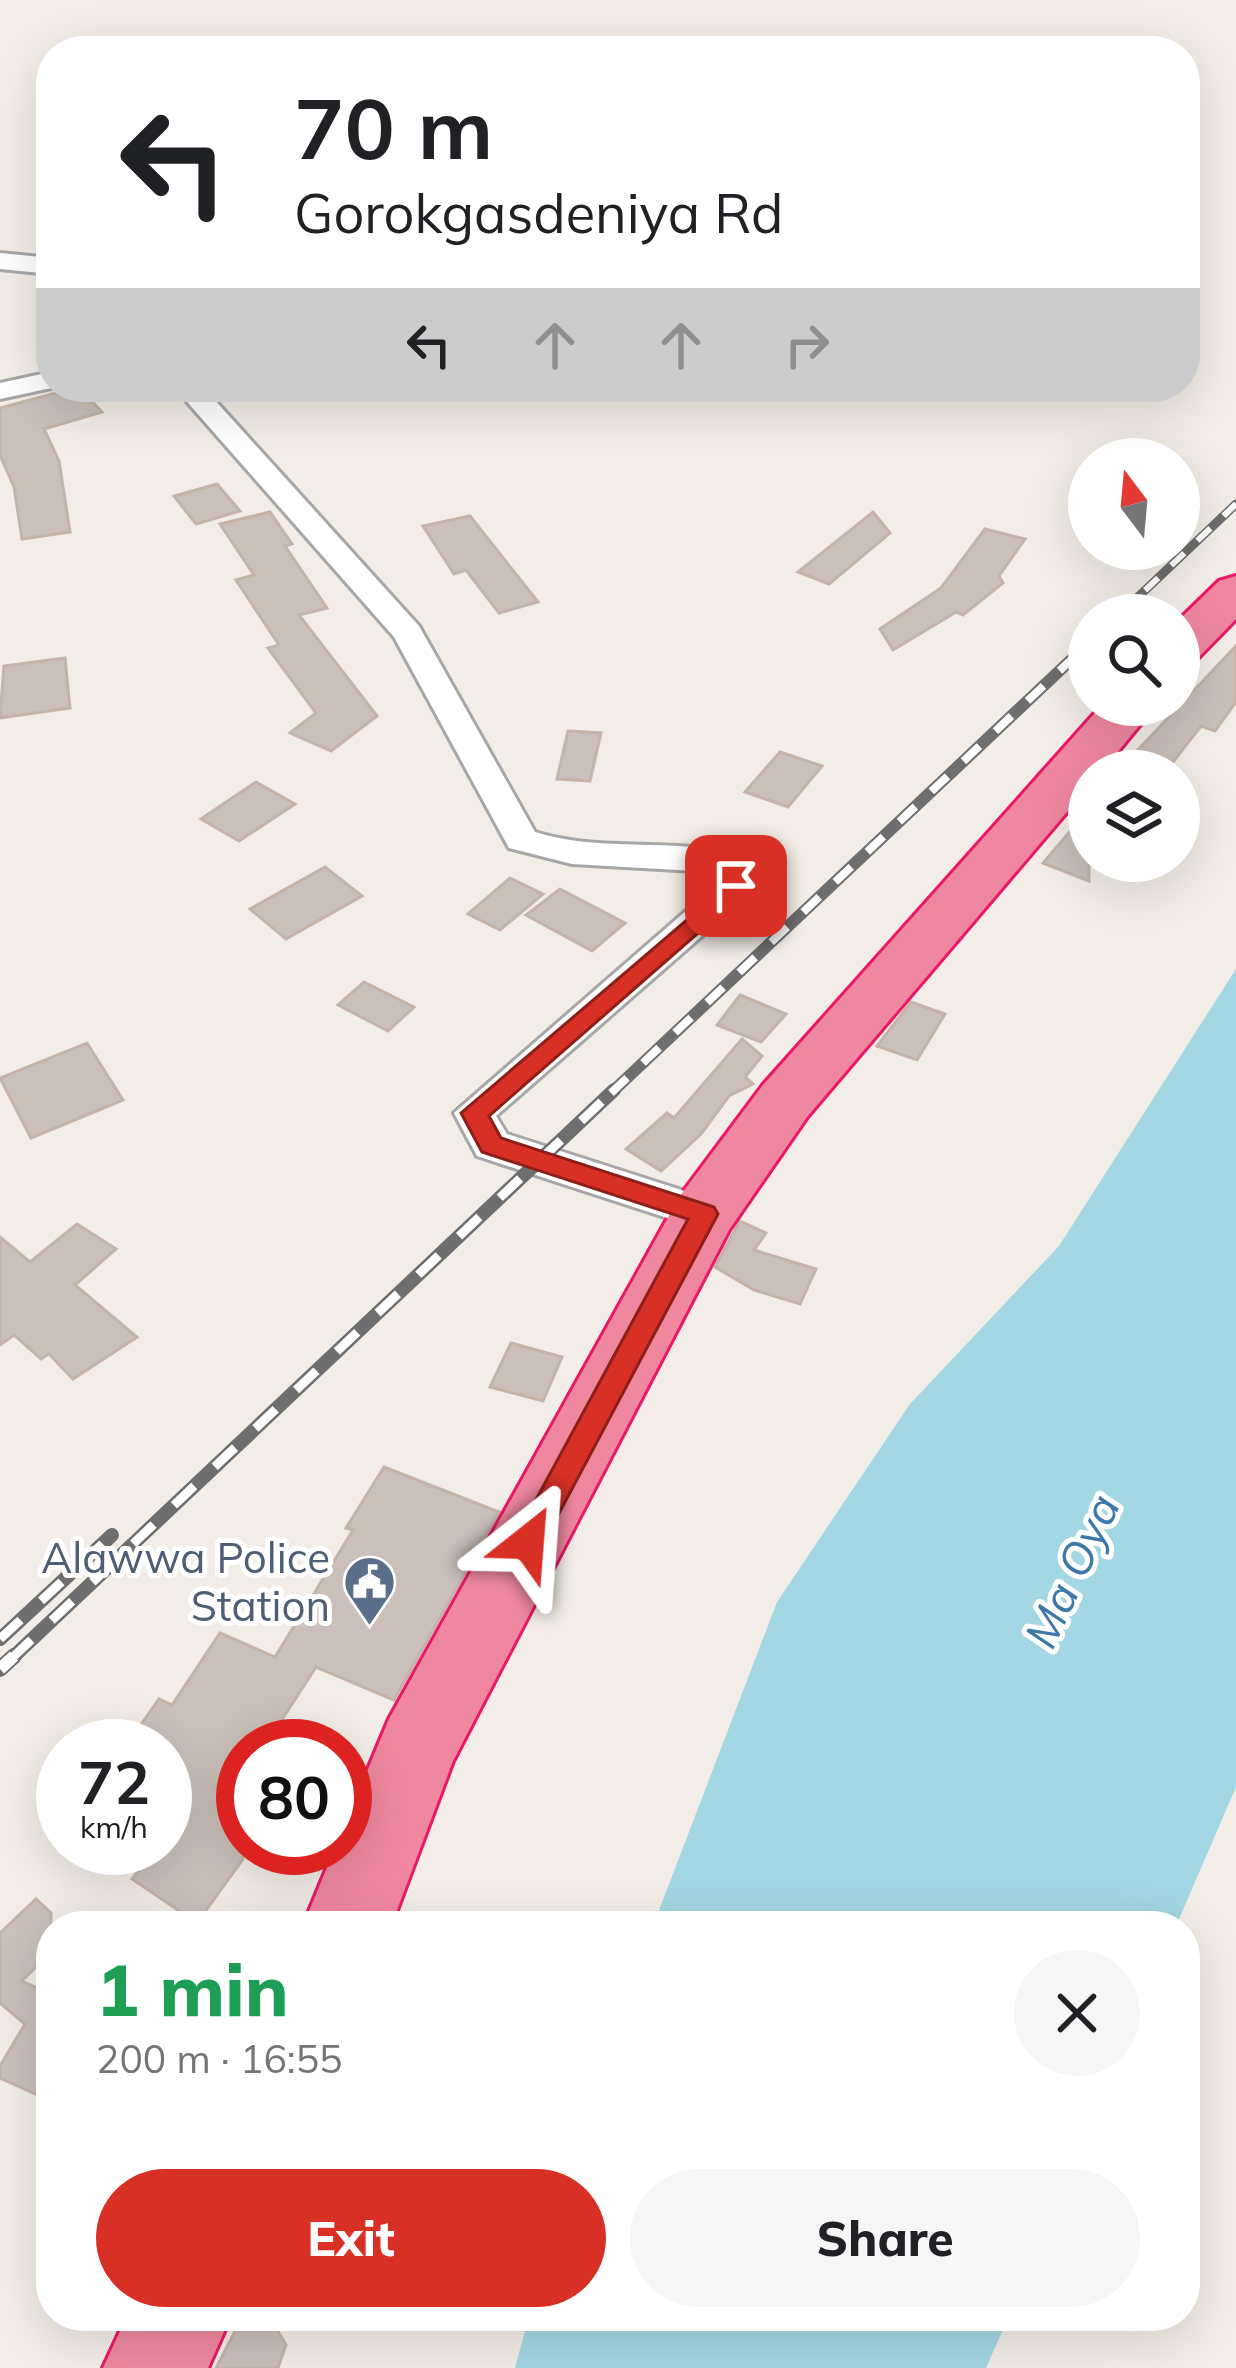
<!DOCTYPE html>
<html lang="en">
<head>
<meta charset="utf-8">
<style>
	body { margin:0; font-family:Mulish,sans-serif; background:#f6f6f6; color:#202124; height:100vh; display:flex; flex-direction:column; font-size:45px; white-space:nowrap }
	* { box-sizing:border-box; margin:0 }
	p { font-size:39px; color:#757577 }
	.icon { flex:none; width:66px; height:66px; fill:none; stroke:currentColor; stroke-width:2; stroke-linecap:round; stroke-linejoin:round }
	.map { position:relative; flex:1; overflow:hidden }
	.details { position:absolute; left:36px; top:1911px; width:1164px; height:420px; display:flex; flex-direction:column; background:#fff; border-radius:48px; box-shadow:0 12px 48px #0002 }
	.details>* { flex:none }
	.guide { position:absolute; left:36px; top:36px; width:1164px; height:366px; border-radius:48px; box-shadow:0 12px 48px #0002; background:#fff; color:#202124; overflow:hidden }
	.needle { width:78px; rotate:344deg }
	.buttons { position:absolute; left:1068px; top:438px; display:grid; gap:24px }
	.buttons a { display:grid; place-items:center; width:132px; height:132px; border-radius:50%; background:#fff; box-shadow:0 12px 48px #0002; font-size:60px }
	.speed { position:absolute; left:36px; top:1719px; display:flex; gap:24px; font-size:60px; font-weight:700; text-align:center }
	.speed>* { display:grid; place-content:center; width:156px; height:156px; border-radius:50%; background:#fff; box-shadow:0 12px 48px #0002; line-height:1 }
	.speed small { font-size:30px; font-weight:400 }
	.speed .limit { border:18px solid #d22; background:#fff; color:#111 }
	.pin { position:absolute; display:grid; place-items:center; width:102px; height:102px; color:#fff; margin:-51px; border-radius:24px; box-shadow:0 6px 18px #0006 }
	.me { position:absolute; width:132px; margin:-66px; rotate:28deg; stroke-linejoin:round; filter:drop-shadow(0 0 9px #0008) }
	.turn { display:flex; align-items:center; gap:42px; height:252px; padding:0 60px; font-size:54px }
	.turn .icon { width:156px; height:156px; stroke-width:2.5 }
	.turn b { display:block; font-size:84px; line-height:102px }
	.lanes { display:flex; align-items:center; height:114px; padding:0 60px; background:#0003; justify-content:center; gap:60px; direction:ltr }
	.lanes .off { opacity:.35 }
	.round { display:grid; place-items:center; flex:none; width:126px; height:126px; border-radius:63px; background:#f6f6f6 }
	.headline { display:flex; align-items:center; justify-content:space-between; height:204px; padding:0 60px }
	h1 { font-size:72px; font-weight:800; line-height:90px; color:#1e9e55 }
	.button { display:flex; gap:24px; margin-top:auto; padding:24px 60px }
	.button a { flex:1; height:138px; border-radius:72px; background:#d93025; color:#fff; font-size:48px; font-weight:800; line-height:138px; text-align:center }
	.button a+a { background:#f6f6f6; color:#202124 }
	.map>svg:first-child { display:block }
	.water { fill:#a3d7e3 }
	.building { fill:#cabfb9; stroke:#c5b3a7; stroke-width:3 }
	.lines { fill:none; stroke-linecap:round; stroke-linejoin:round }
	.street-casing { stroke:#a7a7a7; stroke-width:6 }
	.highway-casing { stroke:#eb186a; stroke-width:6 }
	.street { fill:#fff; fill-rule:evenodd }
	.highway { fill:#ef889f; fill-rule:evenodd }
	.rail-far3-casing { stroke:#6e6e6e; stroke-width:9 }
	.rail-far2-casing { stroke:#6e6e6e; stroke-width:12 }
	.rail-far1-casing { stroke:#6e6e6e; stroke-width:14 }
	.rail-casing { stroke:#6e6e6e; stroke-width:16 }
	.rail-far3 { stroke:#fff; stroke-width:6; stroke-dasharray:18; stroke-linecap:butt }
	.rail-far2 { stroke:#fff; stroke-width:8; stroke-dasharray:22; stroke-linecap:butt }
	.rail-far1 { stroke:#fff; stroke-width:9; stroke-dasharray:28; stroke-linecap:butt }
	.rail { stroke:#fff; stroke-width:12; stroke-dasharray:36; stroke-linecap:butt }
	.route { fill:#d93025; stroke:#8d1f18; stroke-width:3 }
	.labels { text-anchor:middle; stroke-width:10; stroke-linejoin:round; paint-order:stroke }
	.service-label { font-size:42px; fill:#4e5e75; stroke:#fff; text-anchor:end }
	.water-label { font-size:45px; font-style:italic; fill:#3e78a9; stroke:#fff }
</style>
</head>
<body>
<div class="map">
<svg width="1236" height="2368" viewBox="0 0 1236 2368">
	<rect width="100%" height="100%" fill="#f2ede6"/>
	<g class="water">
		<polygon points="1236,969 1236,1787 1176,1926 653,1926 777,1602 910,1404 1059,1246"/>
		<polygon points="529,2316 1009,2316 986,2368 515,2368"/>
	</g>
	<g class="building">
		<polygon points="78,387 102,412 44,429 59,461 70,532 22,539 14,487 0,455 0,408"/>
		<polygon points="217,484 240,511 196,524 174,496"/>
		<polygon points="270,512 292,544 285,546 327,608 299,615 377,716 331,751 290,733 316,713 268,648 279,645 236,580 254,575 220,524"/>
		<polygon points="873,512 890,533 829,584 798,572"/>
		<polygon points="470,516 538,602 499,613 466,570 454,574 423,526"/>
		<polygon points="985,529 1025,539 999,576 1003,583 963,615 956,612 893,650 880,629 941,588"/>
		<polygon points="1236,646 1236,702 1215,731 1201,726 1166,771 1118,771"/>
		<polygon points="65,658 70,708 0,718 4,666"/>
		<polygon points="568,731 601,733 590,781 557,779"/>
		<polygon points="780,752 822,766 788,807 745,792"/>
		<polygon points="256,782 295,804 239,841 201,819"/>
		<polygon points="1089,809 1089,881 1043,863"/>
		<polygon points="325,867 362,896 286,939 250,909"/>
		<polygon points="510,878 543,894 500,930 468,914"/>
		<polygon points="560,889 625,923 592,951 526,915"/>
		<polygon points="364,982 414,1007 388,1031 338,1005"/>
		<polygon points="740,995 786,1014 761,1042 717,1025"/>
		<polygon points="911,1002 945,1014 917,1060 877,1046"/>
		<polygon points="742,1039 762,1056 745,1077 753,1084 729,1096 701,1134 661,1171 626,1149 667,1113 674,1118"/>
		<polygon points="87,1043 123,1100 31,1138 0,1078"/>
		<polygon points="740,1221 766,1233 754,1250 816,1269 800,1304 754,1290 715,1267"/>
		<polygon points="77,1224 116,1249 75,1285 137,1337 73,1379 49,1354 41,1359 14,1335 0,1345 0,1237 30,1262"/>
		<polygon points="511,1343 562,1357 543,1401 490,1387"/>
		<polygon points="384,1467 499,1512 394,1700 316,1667 265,1746 243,1746 243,1859 197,1923 132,1879 157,1848 165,1848 165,1746 126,1746 159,1699 172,1705 220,1633 275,1657 353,1530 346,1528"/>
		<polygon points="36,1899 51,1913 51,1952 22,1981 44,1991 51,1980 51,2101 0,2078 0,2066 25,2024 0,2003 0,1933"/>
		<polygon points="243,2316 269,2316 286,2345 278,2368 216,2368"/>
	</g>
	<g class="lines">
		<defs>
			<g id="street">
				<polygon points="0,253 51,258 51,274 0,269"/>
				<polygon points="51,372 51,387 56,387 0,399 0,383"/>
				<path d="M174 387H203L419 626 535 832C602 853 673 837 741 855L755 886 750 894 496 1116 507 1134 719 1202 725 1214 719 1226 704 1230 477 1156 454 1113 718 883 713 872 572 864 509 848 394 637Z"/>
			</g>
			<g id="highway">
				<polygon points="1236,576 1236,619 1197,659 1179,663 1179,620 1219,581"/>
				<polygon points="1102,705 1156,705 1102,771 1089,771 1089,786 807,1117 729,1230 453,1761 391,1926 303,1926 335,1848 345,1848 345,1824 389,1719 680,1196 763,1085"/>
				<polygon points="127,2316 231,2316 208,2368 103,2368"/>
			</g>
		</defs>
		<use href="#street" class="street-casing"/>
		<use href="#highway" class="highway-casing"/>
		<use href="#street" class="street"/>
		<use href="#highway" class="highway"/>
		<defs>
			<polyline id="rail-far3" points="1119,615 1236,504"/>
			<polyline id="rail-far2" points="611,1093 1089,643"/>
			<g id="rail-far1">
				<polyline points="0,1639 112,1535"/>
				<polyline points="11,1659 614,1090"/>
			</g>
			<polyline id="rail" points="0,1669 14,1656"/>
		</defs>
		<use href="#rail-far3" class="rail-far3-casing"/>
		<use href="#rail-far2" class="rail-far2-casing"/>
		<use href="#rail-far1" class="rail-far1-casing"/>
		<use href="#rail" class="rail-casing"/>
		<use href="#rail-far3" class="rail-far3"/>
		<use href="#rail-far2" class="rail-far2"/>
		<use href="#rail-far1" class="rail-far1"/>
		<use href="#rail" class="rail"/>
	</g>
	<polygon class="route" points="736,878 745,881 745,892 489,1116 501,1138 714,1207 718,1214 539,1551 517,1551 513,1542 688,1219 482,1152 461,1113"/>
	<defs>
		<symbol id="civic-pin" viewBox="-11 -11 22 30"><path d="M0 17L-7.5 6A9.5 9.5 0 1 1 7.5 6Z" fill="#5c6f8a" stroke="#fff"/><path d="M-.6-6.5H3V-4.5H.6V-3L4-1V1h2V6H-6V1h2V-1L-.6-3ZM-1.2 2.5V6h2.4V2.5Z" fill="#fff"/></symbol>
	</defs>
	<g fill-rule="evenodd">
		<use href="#civic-pin" x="340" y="1552" width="59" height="81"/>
	</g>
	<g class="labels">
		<g class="service-label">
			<text x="330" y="1573">Alawwa Police<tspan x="330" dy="48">Station</tspan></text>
		</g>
		<g class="water-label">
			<text transform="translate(1072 1571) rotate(-65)" y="16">Ma Oya</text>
		</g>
	</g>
</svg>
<div class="buttons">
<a><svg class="needle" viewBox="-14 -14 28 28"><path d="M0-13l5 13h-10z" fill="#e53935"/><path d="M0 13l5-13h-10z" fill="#757577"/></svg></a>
<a><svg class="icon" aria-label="search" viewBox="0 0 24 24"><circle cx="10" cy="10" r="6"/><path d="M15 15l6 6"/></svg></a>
<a><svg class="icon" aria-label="layers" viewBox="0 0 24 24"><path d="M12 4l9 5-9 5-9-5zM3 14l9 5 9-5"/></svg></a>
</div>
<div class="speed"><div>72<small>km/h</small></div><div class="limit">80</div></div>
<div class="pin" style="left:736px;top:886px;background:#d93025"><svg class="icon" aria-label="arrive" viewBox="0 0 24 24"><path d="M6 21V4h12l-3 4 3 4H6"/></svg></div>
<svg class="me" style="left:528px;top:1542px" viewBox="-20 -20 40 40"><path d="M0-17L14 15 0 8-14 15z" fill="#d93025" stroke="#fff" stroke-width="4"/></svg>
<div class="guide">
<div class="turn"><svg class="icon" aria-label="left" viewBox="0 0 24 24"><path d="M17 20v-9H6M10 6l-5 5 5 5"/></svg><div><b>70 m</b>Gorokgasdeniya Rd</div></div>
<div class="lanes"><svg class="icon" aria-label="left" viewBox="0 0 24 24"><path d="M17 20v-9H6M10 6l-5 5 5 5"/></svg><svg class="icon off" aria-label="ahead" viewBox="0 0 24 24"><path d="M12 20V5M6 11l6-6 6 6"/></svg><svg class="icon off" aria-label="ahead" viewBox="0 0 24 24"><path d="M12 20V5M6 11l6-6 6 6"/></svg><svg class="icon off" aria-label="right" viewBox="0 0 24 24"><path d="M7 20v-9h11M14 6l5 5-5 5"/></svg></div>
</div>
<section class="details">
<div class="headline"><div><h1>1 min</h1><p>200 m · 16:55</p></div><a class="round"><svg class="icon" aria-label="close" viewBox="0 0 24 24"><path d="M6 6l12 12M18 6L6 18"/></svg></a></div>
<div class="button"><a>Exit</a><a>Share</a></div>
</section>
</div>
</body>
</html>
